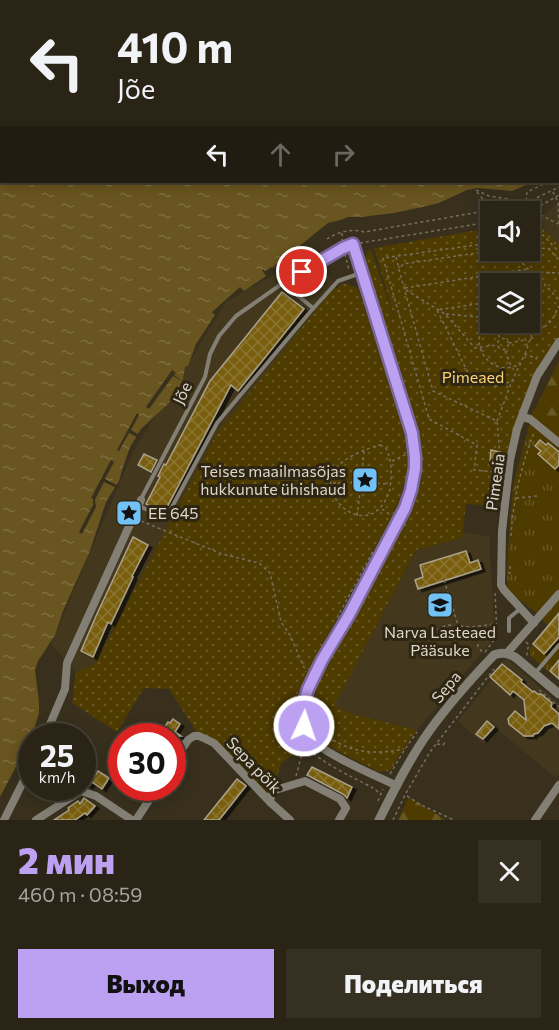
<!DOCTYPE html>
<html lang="ru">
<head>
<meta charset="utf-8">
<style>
	body { margin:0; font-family:Commissioner,sans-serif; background:#363023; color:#f1f3f6; height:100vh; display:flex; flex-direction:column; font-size:22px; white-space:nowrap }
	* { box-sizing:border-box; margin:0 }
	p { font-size:20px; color:#a5a4a1 }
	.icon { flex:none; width:33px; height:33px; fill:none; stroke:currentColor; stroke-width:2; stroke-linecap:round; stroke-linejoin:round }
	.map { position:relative; height:820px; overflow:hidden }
	.drawer { display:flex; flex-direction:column; background:#2a2416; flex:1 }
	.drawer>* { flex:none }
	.banner { position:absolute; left:0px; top:0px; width:560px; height:183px; box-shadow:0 3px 15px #0003,0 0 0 2px #464135; background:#2a2416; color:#f1f3f6; overflow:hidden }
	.controls { position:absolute; left:480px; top:201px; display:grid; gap:12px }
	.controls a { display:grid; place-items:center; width:60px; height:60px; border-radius:0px; background:#2a2416; box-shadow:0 3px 15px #0003,0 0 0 2px #464135; font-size:30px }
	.speed { position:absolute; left:18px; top:723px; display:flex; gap:12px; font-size:30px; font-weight:700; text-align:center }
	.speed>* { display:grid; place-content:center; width:78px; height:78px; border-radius:50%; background:#2a2416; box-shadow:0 3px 15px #0003,0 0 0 2px #464135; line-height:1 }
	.speed small { font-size:15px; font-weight:400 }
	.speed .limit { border:9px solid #d22; background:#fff; color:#111 }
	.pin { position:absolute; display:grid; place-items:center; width:51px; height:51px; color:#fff; margin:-26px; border:3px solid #fff; border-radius:50%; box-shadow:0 2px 6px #0007 }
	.me { position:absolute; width:66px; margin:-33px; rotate:3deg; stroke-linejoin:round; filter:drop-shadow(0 0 4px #0008) }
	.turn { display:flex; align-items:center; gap:21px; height:126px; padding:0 18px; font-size:27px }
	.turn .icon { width:78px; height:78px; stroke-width:2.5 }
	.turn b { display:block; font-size:42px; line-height:51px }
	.lanes { display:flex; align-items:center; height:57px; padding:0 18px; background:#0003; justify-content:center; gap:30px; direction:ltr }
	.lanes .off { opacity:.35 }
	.round { display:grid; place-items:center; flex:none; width:63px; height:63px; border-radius:0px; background:#363023 }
	.summary { display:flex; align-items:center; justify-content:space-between; height:102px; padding:0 18px }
	h1 { font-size:36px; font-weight:800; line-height:45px; color:#bca0f2 }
	.cta { display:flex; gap:12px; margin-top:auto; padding:12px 18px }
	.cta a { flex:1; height:69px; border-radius:0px; background:#bca0f2; color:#111; font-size:24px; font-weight:800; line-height:69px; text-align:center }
	.cta a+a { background:#363023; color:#f1f3f6 }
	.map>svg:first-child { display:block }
	.built { fill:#43381e }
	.grass { fill:url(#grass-tufts) }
	.forest { fill:url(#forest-firs) }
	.park { fill:url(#park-dots); fill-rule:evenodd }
	.water { fill:url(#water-ripples) }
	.pier { fill:#38301d }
	.building { fill:url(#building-cross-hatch); stroke:#aaa18a; stroke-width:1.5; filter:url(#shadow) }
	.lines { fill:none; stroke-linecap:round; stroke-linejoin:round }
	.path { stroke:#766f5f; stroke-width:1.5; stroke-dasharray:3 3; stroke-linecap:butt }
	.service { stroke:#837f75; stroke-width:4 }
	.minor { stroke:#837f75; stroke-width:8 }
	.tertiary { stroke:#837f75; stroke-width:9 }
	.route-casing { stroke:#7a689d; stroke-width:15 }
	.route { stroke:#bca0f2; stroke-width:10 }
	.labels { text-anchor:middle; stroke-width:6; stroke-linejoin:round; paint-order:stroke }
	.park-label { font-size:16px; fill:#fbd472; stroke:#2e2613 }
	.street-label { font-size:16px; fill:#dcd7cb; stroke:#2e2613 }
	.poi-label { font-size:16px; fill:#dcd7cb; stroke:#2e2613; text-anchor:end }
</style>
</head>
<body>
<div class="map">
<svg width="559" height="820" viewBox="0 0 559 820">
	<defs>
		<pattern id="grass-tufts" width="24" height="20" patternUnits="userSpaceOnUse" patternTransform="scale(1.5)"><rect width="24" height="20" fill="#4e3b00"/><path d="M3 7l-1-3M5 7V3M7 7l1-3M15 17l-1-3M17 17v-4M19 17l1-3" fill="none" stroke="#675724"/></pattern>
		<pattern id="forest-firs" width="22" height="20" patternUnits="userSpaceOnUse" patternTransform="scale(1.5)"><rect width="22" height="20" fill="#4e3b00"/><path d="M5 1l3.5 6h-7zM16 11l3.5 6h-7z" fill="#675724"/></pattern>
		<pattern id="park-dots" width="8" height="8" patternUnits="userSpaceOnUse" patternTransform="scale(1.5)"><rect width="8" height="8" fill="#4e3b00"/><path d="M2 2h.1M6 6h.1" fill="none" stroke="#675724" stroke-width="1.8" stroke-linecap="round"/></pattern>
		<pattern id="water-ripples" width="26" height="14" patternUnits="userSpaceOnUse" patternTransform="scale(1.5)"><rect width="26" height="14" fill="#69551f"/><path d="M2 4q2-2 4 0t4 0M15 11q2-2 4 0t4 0" fill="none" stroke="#7e6d3e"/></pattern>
		<pattern id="building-cross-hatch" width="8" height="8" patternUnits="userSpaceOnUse" patternTransform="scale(1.5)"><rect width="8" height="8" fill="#795f11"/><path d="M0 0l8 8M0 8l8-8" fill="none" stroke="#8b7532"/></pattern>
		<filter id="shadow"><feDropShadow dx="4" dy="2.5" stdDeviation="0" flood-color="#0009"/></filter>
	</defs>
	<rect width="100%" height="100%" fill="#38301d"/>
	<g class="built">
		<polygon points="559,203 559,245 536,220"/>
		<polygon points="313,252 336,289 217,433 96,663 76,672 51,644 132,454 226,302"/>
		<polygon points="463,532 490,537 490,556 495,637 440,702 417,730 350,713 333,706 417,550 462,538"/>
		<polygon points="506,658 559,704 559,774 556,778 498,730 483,744 458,721 492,679 490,677"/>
	</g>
	<polygon class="grass" points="559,361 559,680 530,656 530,648 548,626 534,611 508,591 507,574 509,538 513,486 532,415"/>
	<g class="forest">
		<polygon points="559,361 559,438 532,415"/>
		<polygon points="409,797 446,820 398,820"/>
	</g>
	<g class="park">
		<path d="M535 220 559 245V339L535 376 516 422 512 447 495 506 466 504 462 538 416 550 334 706 350 713 417 730 405 746 390 771 379 772 326 745 316 734 311 710 317 686 412 507 421 480V454L419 434 370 280 365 261 367 251 371 250 397 326 374 248 490 228V250H530V221ZM490 284H530V322H490Z"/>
		<polygon points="343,283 358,288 404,431 407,457 407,473 398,505 316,657 294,702 294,722 300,740 306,747 281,763 270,802 214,743 199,736 169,689 144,688 117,732 72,703 76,672 96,663 217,433 330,293"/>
	</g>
	<g class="water">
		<polygon points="49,0 559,0 559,170 558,170 558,2 47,1"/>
		<polygon points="1,32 2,182 533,182 512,191 477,188 467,190 439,203 427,206 394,213 361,217 348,217 340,220 328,223 272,268 271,267 265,271 263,269 262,270 266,276 244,291 240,287 212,312 215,315 196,344 188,366 185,367 183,379 176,395 170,402 141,429 130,447 123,467 119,481 106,502 90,551 63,611 55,635 38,661 35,670 39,702 39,713 32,736 0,797 0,33"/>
	</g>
	<g class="pier">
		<polygon points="172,370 176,373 174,375 184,382 173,376 149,409 146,407"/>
		<polygon points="137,413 139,415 131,430 141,436 139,438 129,433 119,451 117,450"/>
		<polygon points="111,460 114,462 105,479 120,487 119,489 104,482 95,500 96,507 82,534 79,532 93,505 93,499 91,498"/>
	</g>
	<g class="building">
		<polygon points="282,292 304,309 238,391 231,385 164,513 146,504 160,477 158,476 164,464 166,465 210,381"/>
		<polygon points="540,440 546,445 548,443 559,452 559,465 555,469 538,454 541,451 535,446"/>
		<polygon points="491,450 500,452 497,462 490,461"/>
		<polygon points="144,454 157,460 151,472 138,465"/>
		<polygon points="133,537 148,545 132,576 133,577 111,624 108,622 93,657 81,651 96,616"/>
		<polygon points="466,551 470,563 478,560 481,569 418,589 415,580 423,577 420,565"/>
		<polygon points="559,613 559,637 544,654 533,644"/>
		<polygon points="559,660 559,679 550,671"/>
		<polygon points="502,664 522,680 521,682 533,692 534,691 538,694 541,694 552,703 551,707 559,714 559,729 552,723 544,726 538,733 534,734 533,736 524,736 509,724 508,719 515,711 526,720 524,700 513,691 510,695 490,677"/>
		<polygon points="173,719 180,724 175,732 181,736 158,736 168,722 170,723"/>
		<polygon points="487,721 494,727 483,739 476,734"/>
		<polygon points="312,767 352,787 347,798 343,794 307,775"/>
		<polygon points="98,771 109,778 102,789 92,782 89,786 82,781 88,772 94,777"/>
		<polygon points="237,779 246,786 219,820 204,820"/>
		<polygon points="84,798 95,806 87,815 85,813 75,820 54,820 69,810 68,808 78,801 80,804"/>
	</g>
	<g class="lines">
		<g class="path">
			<polyline points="39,2 41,0"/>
			<polyline points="0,24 2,24"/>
			<polyline points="558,176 559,176"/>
			<polyline points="476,190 489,196 525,202 527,208 558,224"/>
			<polyline points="477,192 491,209"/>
			<polyline points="553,192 558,202 559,225"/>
			<polyline points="526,201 527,192 548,182"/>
			<polyline points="530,212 559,195"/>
			<polyline points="342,233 342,244"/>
			<polyline points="530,237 543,235 559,252"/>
			<path d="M327 239C337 232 353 228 364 232L491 210 518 207 559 187"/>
			<polyline points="360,243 490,222"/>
			<polyline points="490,243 383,258 429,419 477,445 474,470 497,472 500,457 497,421 433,391 399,270 403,264 497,250"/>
			<polyline points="530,247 549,249 559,260"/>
			<polyline points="510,250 528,269 533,272 559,300"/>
			<polyline points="345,254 349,270"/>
			<polyline points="396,257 398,265 401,267"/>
			<polyline points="534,272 559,273"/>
			<polyline points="405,288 528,269"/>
			<polyline points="406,290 445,314 475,348 497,345"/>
			<polyline points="490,302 437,310 472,381 497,386 512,381"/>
			<polyline points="446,314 489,318 490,320"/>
			<path d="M497 322C469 327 477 360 499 367 505 369 513 367 519 365"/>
			<path d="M501 322C515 324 524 331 527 345"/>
			<polyline points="493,324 500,338"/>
			<circle cx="503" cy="344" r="5.5"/>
			<polyline points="531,339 552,320 559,306"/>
			<polyline points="509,343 525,340"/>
			<polyline points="505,351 511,366"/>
			<polyline points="525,354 534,328 534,316 530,311"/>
			<polyline points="497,421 512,381 525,354 537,359"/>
			<path d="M380 445 386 448C392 462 392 473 390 488 389 494 387 497 385 501 364 538 316 496 335 469 345 457 365 449 380 445Z"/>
			<polyline points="392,461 407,454"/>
			<polyline points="362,472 364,451"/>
			<circle cx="362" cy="482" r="9"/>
			<polyline points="333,483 352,482"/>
			<polyline points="371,483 389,484"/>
			<polyline points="516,498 538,496"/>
			<polyline points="382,509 392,516"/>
			<polyline points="357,516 360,492"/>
			<polyline points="141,521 222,554 259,563 270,573 281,622 290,635 306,672"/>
			<path d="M511 536C513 501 521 466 534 433"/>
			<polyline points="508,573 510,573 510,565"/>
			<polyline points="444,580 458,625"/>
			<polyline points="337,618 373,551"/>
			<polyline points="473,627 477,635 478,647 483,653"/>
			<polyline points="427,636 442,627 449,625 472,627 495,624"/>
			<polyline points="526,642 529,645 527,651 527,656"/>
			<polyline points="485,652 497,636 495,592"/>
			<polyline points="539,690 559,707"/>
			<path d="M311 720C336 750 366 757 404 749"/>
			<path d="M299 735C306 757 353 777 373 788L381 794"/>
			<polyline points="437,744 443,745 446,741"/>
			<polyline points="390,774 405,749 417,732"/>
			<polyline points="296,776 303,750 306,747"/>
			<polyline points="407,796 421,805 454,820"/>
			<polyline points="378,801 383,789"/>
			<polyline points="393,820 405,795 430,752 494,669"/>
		</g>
		<g class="service">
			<polyline points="284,284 313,308"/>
			<polyline points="141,499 205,377 210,354 219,336 236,316 283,283 321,260 353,244"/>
			<polyline points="139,506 166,518 217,423 310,312 338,281 361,273"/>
			<polyline points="509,631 509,618 520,609"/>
			<polyline points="536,672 559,645"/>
		</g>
		<g class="minor">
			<path d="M353 244 412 433C416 460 414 483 405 508 386 545 368 582 348 617 332 644 312 672 303 702 300 714 303 727 310 737 321 753 377 776 397 786"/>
			<polyline points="522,417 530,419 559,443"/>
			<polyline points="534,623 504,590 501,585 502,531 504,513 510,460 517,429 537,376 559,342"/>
			<polyline points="507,653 559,594"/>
			<polyline points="45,736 65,689 67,663 141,500"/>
			<polyline points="172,764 188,740 194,736 199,736 214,743 270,802 290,820"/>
			<polyline points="270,802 272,791 305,781 340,799 346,808 339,820"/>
			<polyline points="4,820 32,764"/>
			<polyline points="36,820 81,791 96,796 132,820"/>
			<polyline points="136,820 157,788"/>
			<polyline points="535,820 559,785"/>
		</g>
		<path class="tertiary" d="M379 820C394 790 410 758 430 730 449 704 471 679 494 655 502 652 507 653 515 657L559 694"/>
	</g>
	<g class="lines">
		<defs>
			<polyline id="route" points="302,272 343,248 353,244 412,433 415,457 415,468 411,490 405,508 349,615 322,660 308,689 302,709 304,726"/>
		</defs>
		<use href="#route" class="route-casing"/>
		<use href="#route" class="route"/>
	</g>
	<defs>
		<symbol id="sight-square" viewBox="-11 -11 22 22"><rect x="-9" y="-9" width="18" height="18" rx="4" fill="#71c1f5" stroke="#2e2613"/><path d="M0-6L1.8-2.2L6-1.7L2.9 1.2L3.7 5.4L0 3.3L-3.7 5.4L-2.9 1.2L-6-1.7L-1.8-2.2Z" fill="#111"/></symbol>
		<symbol id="school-square" viewBox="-11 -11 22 22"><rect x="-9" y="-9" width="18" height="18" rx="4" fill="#71c1f5" stroke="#2e2613"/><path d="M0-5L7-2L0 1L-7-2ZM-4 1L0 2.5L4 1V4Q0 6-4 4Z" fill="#111"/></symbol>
	</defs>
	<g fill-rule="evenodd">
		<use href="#sight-square" x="350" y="465" width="30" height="30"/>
		<use href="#sight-square" x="114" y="498" width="30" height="30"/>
		<use href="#school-square" x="425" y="590" width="30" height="30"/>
	</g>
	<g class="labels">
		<g class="park-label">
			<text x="473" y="383">Pimeaed</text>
		</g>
		<g class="street-label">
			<text transform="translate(182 393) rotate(-64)" y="6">Jõe</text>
			<text transform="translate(495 482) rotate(-82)" y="6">Pimeaia</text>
			<text transform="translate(446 687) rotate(-50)" y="6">Sepa</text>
			<text transform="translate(254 765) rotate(46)" y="6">Sepa põik</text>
		</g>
		<g class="poi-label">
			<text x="346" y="477">Teises maailmasõjas<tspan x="346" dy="18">hukkunute ühishaud</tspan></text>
			<text x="148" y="519" text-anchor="start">EE 645</text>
			<text x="440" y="638" text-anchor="middle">Narva Lasteaed<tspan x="440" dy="18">Pääsuke</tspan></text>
		</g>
	</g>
</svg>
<div class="controls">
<a><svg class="icon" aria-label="sound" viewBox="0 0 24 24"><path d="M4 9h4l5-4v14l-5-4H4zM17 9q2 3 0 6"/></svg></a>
<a><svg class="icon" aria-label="layers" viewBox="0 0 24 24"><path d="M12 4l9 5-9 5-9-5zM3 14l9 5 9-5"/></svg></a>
</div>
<div class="speed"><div>25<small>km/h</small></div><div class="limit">30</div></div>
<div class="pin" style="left:302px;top:272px;background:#d93025"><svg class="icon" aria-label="arrive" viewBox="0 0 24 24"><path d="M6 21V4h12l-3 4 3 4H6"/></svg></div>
<svg class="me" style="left:304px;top:726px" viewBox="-20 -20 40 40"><circle r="17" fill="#bca0f2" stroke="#fff" stroke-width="3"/><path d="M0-11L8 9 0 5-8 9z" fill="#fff"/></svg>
<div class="banner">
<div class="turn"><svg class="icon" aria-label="left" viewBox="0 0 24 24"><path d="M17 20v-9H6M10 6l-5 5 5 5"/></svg><div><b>410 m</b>Jõe</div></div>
<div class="lanes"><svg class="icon" aria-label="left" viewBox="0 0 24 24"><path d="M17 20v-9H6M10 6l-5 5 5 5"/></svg><svg class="icon off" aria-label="ahead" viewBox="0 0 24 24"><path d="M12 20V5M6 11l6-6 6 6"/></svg><svg class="icon off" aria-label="right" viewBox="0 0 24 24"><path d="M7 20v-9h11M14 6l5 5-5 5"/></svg></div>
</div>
</div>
<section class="drawer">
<div class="summary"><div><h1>2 мин</h1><p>460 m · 08:59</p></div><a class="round"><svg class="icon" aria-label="close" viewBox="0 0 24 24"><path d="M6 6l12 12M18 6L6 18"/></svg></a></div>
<div class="cta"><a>Выход</a><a>Поделиться</a></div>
</section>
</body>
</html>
